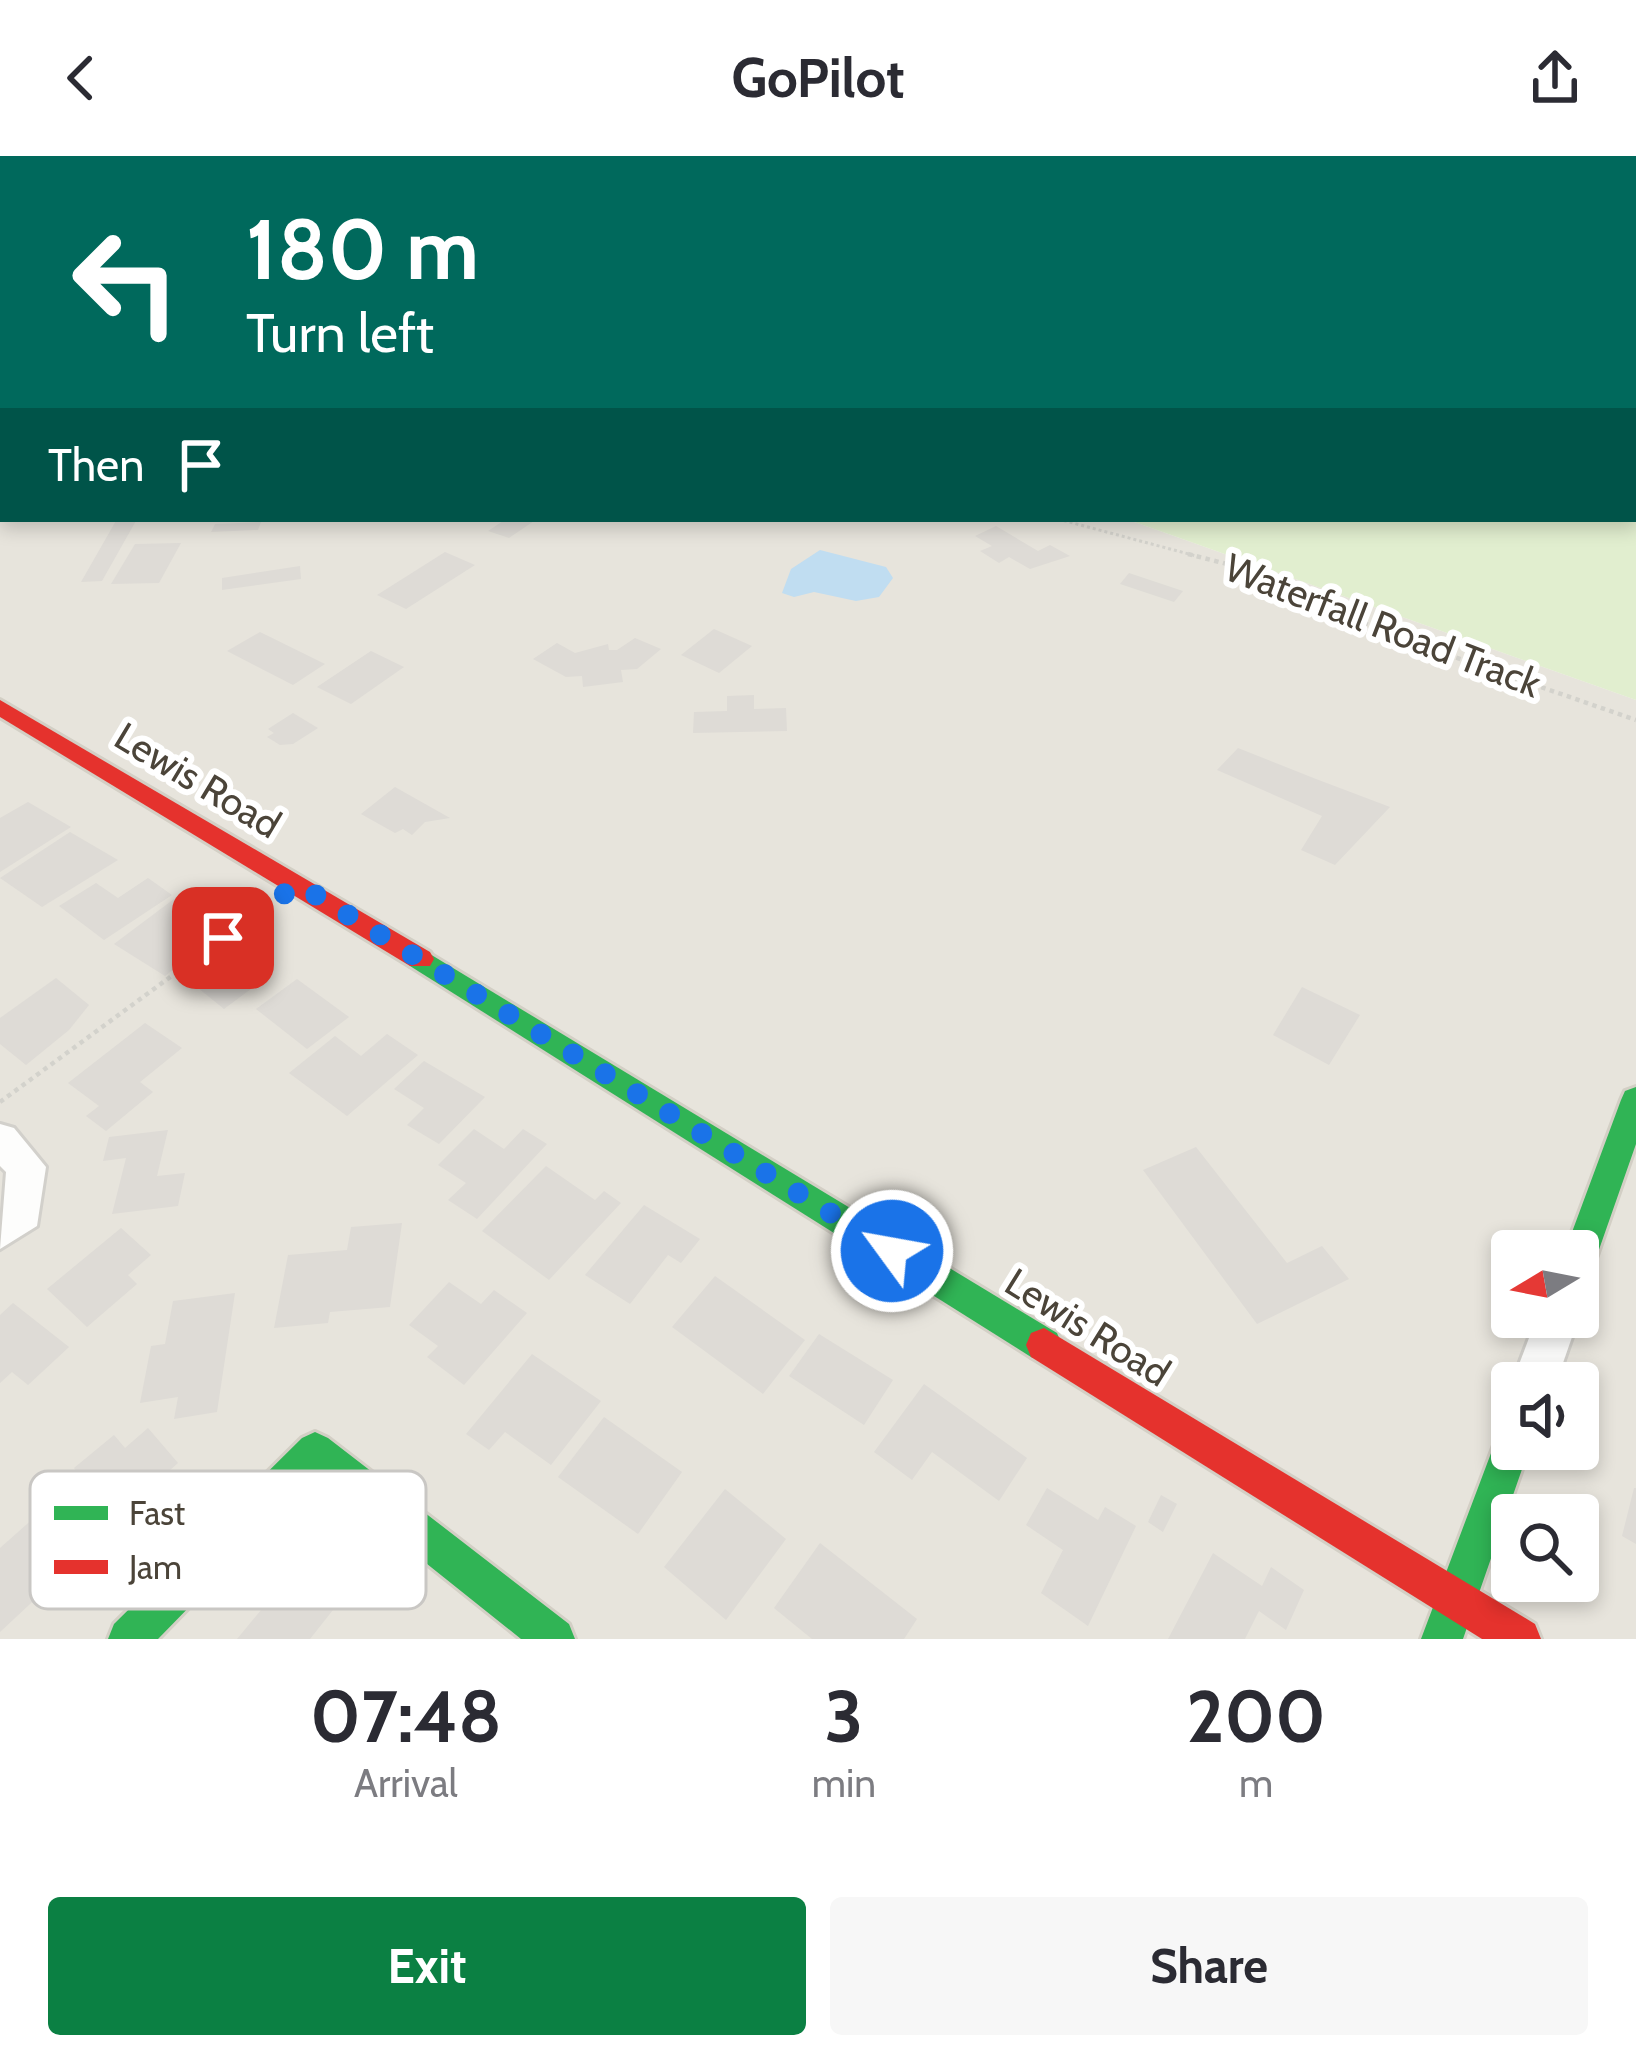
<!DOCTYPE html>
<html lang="en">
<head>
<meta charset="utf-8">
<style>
	body { margin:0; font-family:Cabin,sans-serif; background:#f7f7f7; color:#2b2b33; height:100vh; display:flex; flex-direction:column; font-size:45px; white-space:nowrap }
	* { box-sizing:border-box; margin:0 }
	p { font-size:39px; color:#7c7c81 }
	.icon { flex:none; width:66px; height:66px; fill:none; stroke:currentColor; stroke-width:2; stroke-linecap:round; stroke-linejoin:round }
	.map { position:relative; height:1483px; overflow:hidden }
	.sheet { display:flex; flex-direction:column; background:#fff; flex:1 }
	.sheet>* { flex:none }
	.hud { position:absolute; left:0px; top:0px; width:1638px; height:366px; box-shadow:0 6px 18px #0003; background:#00695c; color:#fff; overflow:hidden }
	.needle { width:78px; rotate:260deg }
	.tools { position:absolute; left:1491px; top:1074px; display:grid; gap:24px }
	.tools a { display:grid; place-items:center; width:108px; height:108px; border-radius:12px; background:#fff; box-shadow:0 6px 18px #0003; font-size:60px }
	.pin { position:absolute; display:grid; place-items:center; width:102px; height:102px; color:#fff; margin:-51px; border-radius:24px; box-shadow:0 6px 18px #0006 }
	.me { position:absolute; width:132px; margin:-66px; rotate:302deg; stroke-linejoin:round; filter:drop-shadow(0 0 9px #0008) }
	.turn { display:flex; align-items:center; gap:42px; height:252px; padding:0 48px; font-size:54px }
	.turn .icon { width:156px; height:156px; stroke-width:2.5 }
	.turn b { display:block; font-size:84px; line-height:102px }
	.then { display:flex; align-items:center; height:114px; padding:0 48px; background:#0003; gap:24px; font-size:45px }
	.eta { display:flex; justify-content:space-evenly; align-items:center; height:204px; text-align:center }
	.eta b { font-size:72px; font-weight:700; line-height:84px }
	.primary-button { display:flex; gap:24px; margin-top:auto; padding:24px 48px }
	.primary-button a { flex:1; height:138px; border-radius:12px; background:#0b8043; color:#fff; font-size:48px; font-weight:700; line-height:138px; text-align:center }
	.primary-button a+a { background:#f7f7f7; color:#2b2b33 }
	header { display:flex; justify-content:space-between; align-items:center; height:156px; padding:0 48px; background:#fff; font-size:54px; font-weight:700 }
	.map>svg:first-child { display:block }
	.residential { fill:#e7e4dc; fill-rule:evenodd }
	.green { fill:#e1eecf }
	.water { fill:#c0ddf1 }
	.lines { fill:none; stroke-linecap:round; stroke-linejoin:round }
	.stream { stroke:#c0ddf1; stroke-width:4.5 }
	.building { fill:#dedbd6 }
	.street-casing { stroke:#d2d0cb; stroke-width:6 }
	.fast-casing { stroke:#d3cfc5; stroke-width:6 }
	.jam-casing { stroke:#d3cfc5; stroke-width:6 }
	.path-far1 { stroke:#d3d2cc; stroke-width:3; stroke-dasharray:3 3; stroke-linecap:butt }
	.path { stroke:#d3d2cc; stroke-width:4.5; stroke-dasharray:4.5 4.5; stroke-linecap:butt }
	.street { fill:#fdfdfc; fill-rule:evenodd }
	.fast { fill:#30b455; fill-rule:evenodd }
	.jam { fill:#e5322d; fill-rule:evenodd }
	.route { stroke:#1a73e8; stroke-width:21; stroke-dasharray:0 37.8 }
	.labels { text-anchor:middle; stroke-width:12; stroke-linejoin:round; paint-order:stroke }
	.street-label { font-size:39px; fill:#4b4439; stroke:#fff }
	.key { fill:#fff; stroke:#c9c7c4; stroke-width:3 }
	.key-label { font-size:33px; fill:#4b4439 }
</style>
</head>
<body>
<header><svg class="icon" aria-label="back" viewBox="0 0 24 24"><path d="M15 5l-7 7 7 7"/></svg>GoPilot<svg class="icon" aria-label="share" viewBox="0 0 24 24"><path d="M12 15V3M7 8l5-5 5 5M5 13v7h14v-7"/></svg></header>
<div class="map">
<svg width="1636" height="1483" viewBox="0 0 1636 1483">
	<rect width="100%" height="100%" fill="#f4f2ee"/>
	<path class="residential" d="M0 229 3 363H1126L1636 544V1483H0ZM1512 1095H1578V1161H1512ZM1512 1227H1578V1293H1512ZM1512 1359H1578V1425H1512Z"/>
	<polygon class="green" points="0,0 1636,0 1636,544 1126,363 1635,363 1635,3 3,3 3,231"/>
	<polygon class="water" points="820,394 886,411 893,422 879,441 856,445 814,436 794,441 782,437 791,413"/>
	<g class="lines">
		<polyline class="stream" points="1537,0 1542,3"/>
	</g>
	<g class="building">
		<polygon points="117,363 137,363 102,425 81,426"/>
		<polygon points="506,363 537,363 509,382 488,375"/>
		<polygon points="261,366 258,374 211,376 215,368"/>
		<polygon points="996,370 1038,395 1050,389 1070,400 1030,413 1009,401 999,407 980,395 992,390 975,380"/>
		<polygon points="181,387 159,427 111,428 135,388"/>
		<polygon points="445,396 475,409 406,453 377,439"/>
		<polygon points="300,410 301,423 222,434 222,422"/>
		<polygon points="1129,417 1183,435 1174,446 1120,428"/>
		<polygon points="714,473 752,490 719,517 681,499"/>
		<polygon points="260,476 325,508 293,529 227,495"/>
		<polygon points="635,482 661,493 637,513 621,514 623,526 583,531 582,520 566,521 533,503 557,487 575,497 608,488 609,494 617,494"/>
		<polygon points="371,495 404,511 351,548 317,531"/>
		<polygon points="754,539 754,553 786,552 787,575 693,577 694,556 727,555 727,540"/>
		<polygon points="293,557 318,572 293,588 280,589 267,581 274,577 268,573"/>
		<polygon points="1238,592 1316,623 1390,651 1335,709 1301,694 1322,660 1217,614"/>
		<polygon points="395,631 450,662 425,666 412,679 403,673 395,677 361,658"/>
		<polygon points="28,646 71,671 0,716 0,662"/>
		<polygon points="70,676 118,704 42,751 0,722"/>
		<polygon points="148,722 172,739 104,784 59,750 96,727 118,742"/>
		<polygon points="174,743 205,761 219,750 239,761 165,820 114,788"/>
		<polygon points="243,786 262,800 242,814 259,827 224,853 188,824"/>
		<polygon points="56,822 89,849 69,874 26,909 0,888 0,862"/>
		<polygon points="297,823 349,861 307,893 256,853"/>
		<polygon points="1302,831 1360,859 1329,909 1273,879"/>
		<polygon points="145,867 182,892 140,926 153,936 106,975 86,960 99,950 68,927"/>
		<polygon points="387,878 418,899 347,960 289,917 335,880 361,900"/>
		<polygon points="424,905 485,941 439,988 407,969 424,952 394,933"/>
		<polygon points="474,973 504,993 523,973 547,988 477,1063 448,1044 466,1027 438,1009"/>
		<polygon points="168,974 157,1020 185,1017 178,1050 112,1058 126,1002 103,1005 109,981"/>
		<polygon points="1196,991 1287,1107 1322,1090 1349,1123 1257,1168 1143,1014"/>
		<polygon points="546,1010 595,1044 604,1035 621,1047 549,1124 482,1075"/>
		<polygon points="644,1049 700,1083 681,1107 668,1099 630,1148 585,1119"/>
		<polygon points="402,1067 390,1151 330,1156 328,1167 274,1172 288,1099 347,1094 351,1071"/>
		<polygon points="121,1072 151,1099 128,1119 137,1128 87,1171 47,1133"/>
		<polygon points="715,1120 805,1184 763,1238 672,1171"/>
		<polygon points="449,1126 481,1148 494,1134 527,1157 464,1229 427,1201 438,1190 409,1169"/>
		<polygon points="235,1137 217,1256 174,1263 178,1241 140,1247 151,1190 165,1188 173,1145"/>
		<polygon points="13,1147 69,1191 28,1229 12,1216 0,1227 0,1159"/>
		<polygon points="819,1178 893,1224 864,1269 789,1220"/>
		<polygon points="532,1198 601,1245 551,1309 505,1276 489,1294 466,1278"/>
		<polygon points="924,1228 1027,1302 999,1345 932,1296 912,1324 874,1296"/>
		<polygon points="604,1261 682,1316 638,1378 558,1321"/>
		<polygon points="148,1272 178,1307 84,1389 60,1359 91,1333 74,1312 114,1279 125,1292"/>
		<polygon points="1047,1332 1098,1364 1105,1351 1136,1370 1088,1470 1041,1437 1063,1394 1026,1369"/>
		<polygon points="1634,1332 1636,1332 1636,1388 1622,1380"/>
		<polygon points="725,1333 786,1383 726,1464 664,1411"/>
		<polygon points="1161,1339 1177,1348 1163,1376 1148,1366"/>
		<polygon points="35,1361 75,1406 0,1476 0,1392"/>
		<polygon points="820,1387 917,1463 904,1483 812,1483 774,1452"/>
		<polygon points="1213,1397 1262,1430 1271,1411 1304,1434 1286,1474 1259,1455 1245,1483 1168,1483"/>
		<polygon points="305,1401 348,1435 310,1483 237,1483"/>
	</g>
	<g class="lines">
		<defs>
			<g id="street">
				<polygon points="0,968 14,972 46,1011 37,1070 0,1093 6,1016 0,1010"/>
				<polygon points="1578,1158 1579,1161 1556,1227 1512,1227 1537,1161"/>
			</g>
			<g id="fast">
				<polygon points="420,792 1057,1177 1062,1189 1057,1201 1044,1206 1031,1201 410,810 406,803 410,796"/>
				<polygon points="1636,931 1636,988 1595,1105 1590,1116 1578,1120 1578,1095 1565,1095 1621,944 1625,935"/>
				<polygon points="1512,1270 1512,1293 1529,1293 1463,1483 1421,1483 1499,1276"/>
				<polygon points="315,1276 328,1282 569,1468 575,1483 521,1483 317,1320 158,1483 108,1483 114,1468 302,1282"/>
			</g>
			<g id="jam">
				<polygon points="0,544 430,796 434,803 430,810 410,810 0,561"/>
				<polygon points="1044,1172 1535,1468 1541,1483 1482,1483 1031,1201 1026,1189 1031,1177"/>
			</g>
		</defs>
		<use href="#street" class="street-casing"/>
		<use href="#fast" class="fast-casing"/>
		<use href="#jam" class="jam-casing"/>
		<g class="path-far1">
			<polyline points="1107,0 1132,3"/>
			<polyline points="1211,0 1219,3"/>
			<polyline points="1549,0 1556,3"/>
			<polyline points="1359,3 1366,3"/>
			<polyline points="1058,363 1200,401"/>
		</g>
		<g class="path">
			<polyline points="1188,398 1227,408 1394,480 1636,564"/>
			<polyline points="0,946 271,747"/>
		</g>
		<use href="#street" class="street"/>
		<use href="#fast" class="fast"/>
		<use href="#jam" class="jam"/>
	</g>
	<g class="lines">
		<polyline class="route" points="223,782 298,728 892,1095"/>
	</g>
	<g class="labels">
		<g class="street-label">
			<text transform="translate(1383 469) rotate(21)" y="14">Waterfall Road Track</text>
			<text transform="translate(198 624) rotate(31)" y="14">Lewis Road</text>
			<text transform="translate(1088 1171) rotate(32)" y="14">Lewis Road</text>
		</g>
	</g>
	<rect x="30" y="1315" width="396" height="138" rx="18" class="key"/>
	<rect x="54" y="1350" width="54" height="14" fill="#30b455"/>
	<rect x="54" y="1404" width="54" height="14" fill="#e5322d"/>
	<g class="key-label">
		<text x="129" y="1369">Fast</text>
		<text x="129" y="1423">Jam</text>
	</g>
</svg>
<div class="tools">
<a><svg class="needle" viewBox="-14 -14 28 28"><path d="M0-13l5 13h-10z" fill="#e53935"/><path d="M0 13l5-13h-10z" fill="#7c7c81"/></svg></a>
<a><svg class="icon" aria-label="sound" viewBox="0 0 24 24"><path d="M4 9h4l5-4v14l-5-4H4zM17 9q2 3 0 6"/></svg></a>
<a><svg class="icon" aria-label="search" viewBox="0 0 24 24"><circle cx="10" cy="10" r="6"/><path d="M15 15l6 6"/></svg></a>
</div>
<div class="pin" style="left:223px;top:782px;background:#d93025"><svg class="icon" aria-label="arrive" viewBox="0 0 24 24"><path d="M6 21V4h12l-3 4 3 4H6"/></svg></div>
<svg class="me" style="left:892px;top:1095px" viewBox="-20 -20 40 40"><circle r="17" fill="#1a73e8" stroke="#fff" stroke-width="3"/><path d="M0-11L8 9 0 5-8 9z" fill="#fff"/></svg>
<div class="hud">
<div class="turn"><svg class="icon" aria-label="left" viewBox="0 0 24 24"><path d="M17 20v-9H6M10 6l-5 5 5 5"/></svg><div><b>180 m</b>Turn left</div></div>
<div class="then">Then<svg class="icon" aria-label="arrive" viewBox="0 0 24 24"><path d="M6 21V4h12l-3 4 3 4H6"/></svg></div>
</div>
</div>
<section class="sheet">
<div class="eta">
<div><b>07:48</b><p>Arrival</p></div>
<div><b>3</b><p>min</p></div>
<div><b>200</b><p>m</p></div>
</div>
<div class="primary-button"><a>Exit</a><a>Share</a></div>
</section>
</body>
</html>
